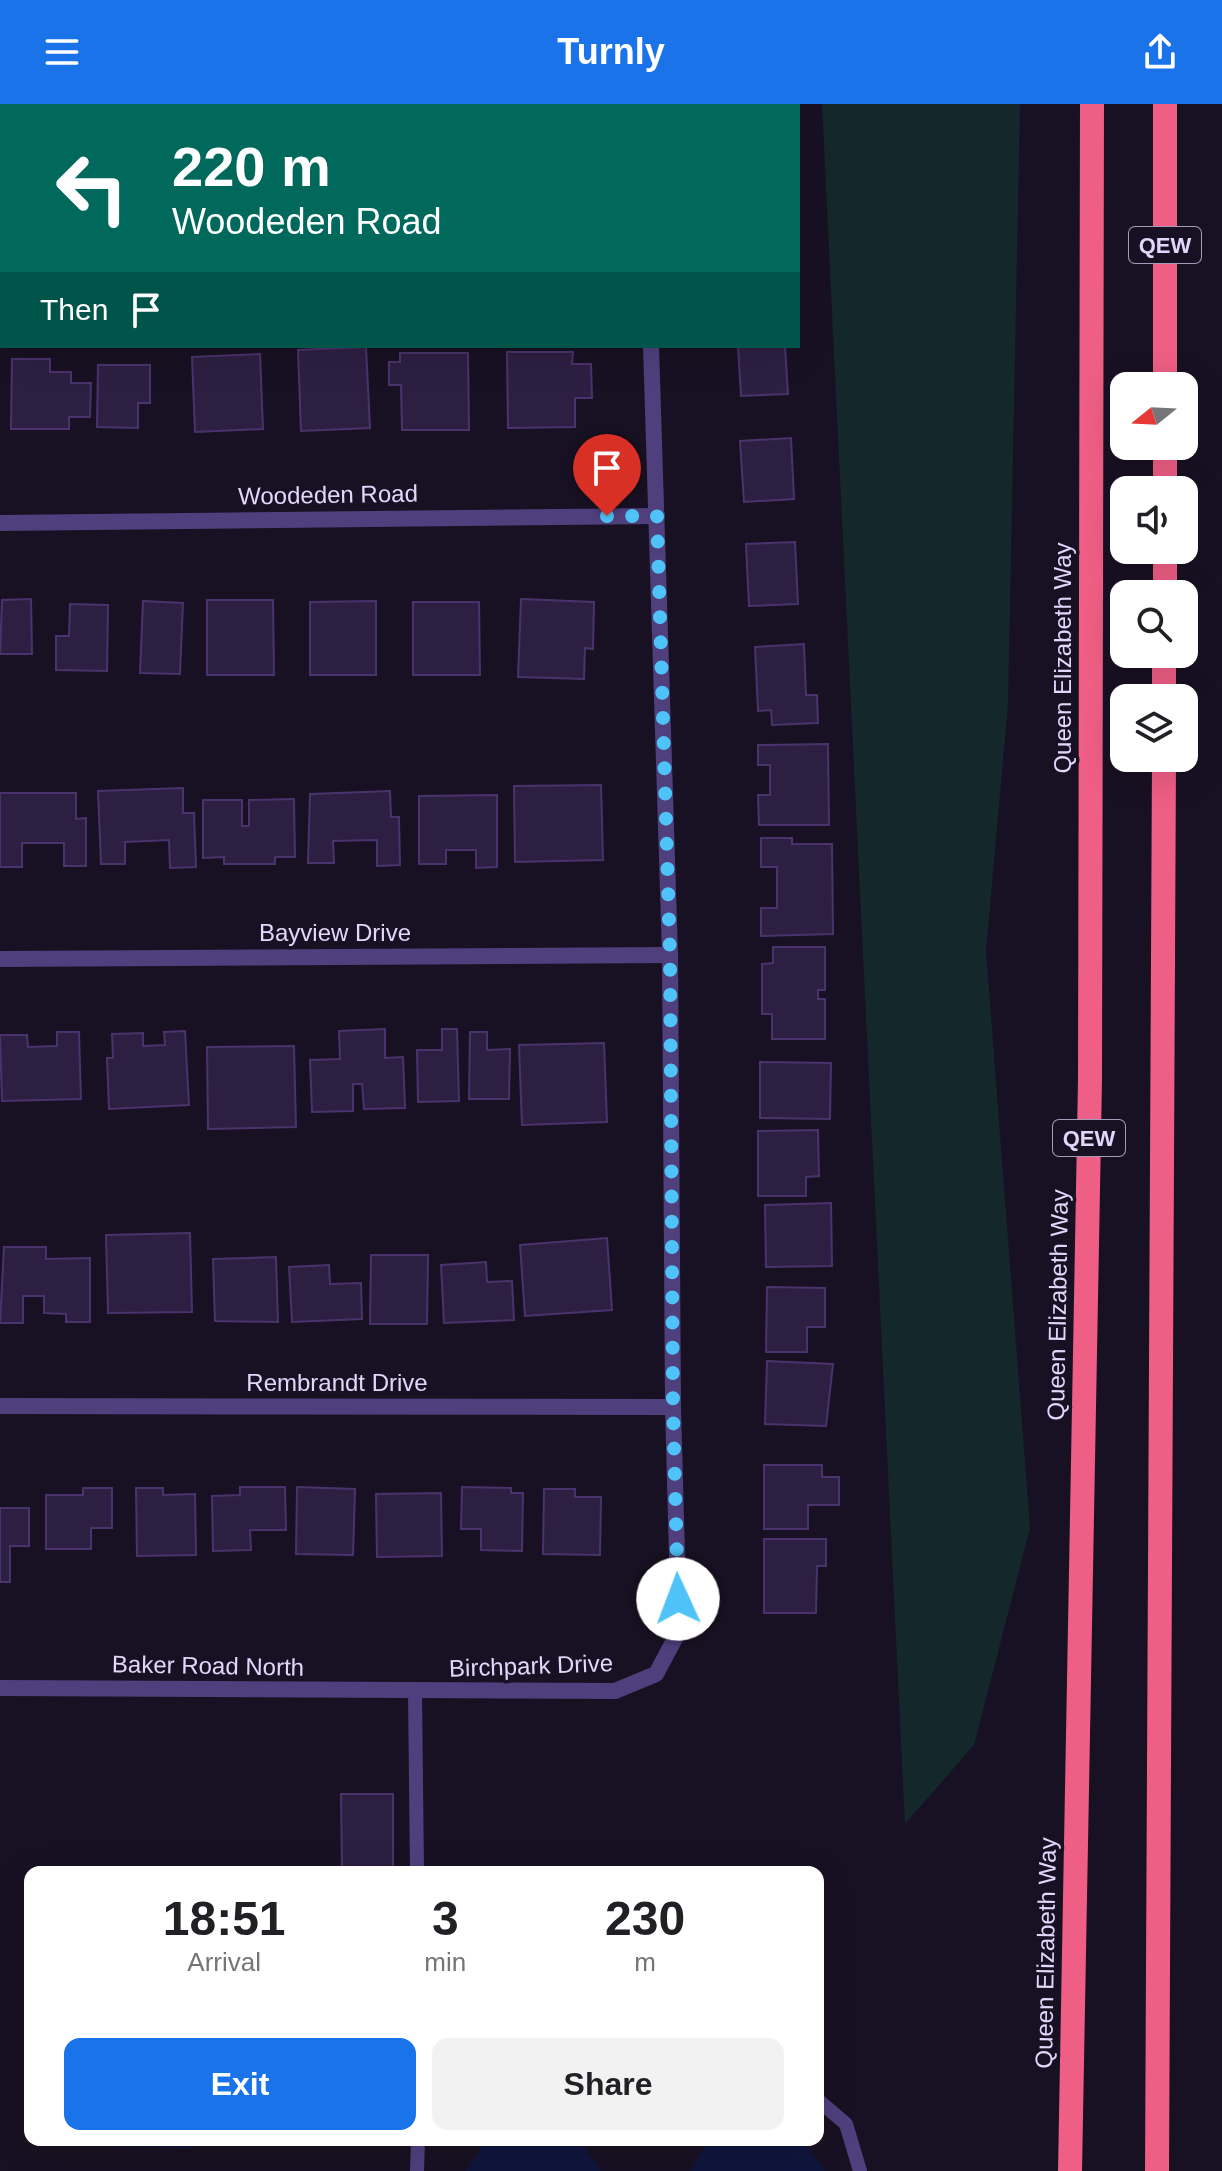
<!DOCTYPE html>
<html lang="en">
<head>
<meta charset="utf-8">
<style>
	body { margin:0; font-family:Helvetica,sans-serif; background:#f2f2f2; color:#202124; height:100vh; display:flex; flex-direction:column; font-size:30px; white-space:nowrap }
	* { box-sizing:border-box; margin:0 }
	p { font-size:26px; color:#757577 }
	.icon { flex:none; width:44px; height:44px; fill:none; stroke:currentColor; stroke-width:2; stroke-linecap:round; stroke-linejoin:round }
	.map { position:relative; flex:1; overflow:hidden }
	.drawer { position:absolute; left:24px; top:1762px; width:800px; height:280px; display:flex; flex-direction:column; background:#fff; border-radius:16px; box-shadow:0 8px 32px #0002 }
	.drawer>* { flex:none }
	.hud { position:absolute; left:0px; top:0px; width:800px; height:244px; box-shadow:0 8px 32px #0002; background:#00695c; color:#fff; overflow:hidden }
	.needle { width:52px; rotate:252deg }
	.controls { position:absolute; left:1110px; top:268px; display:grid; gap:16px }
	.controls a { display:grid; place-items:center; width:88px; height:88px; border-radius:16px; background:#fff; box-shadow:0 8px 32px #0002; font-size:40px }
	.pin { position:absolute; display:grid; place-items:center; width:68px; height:68px; color:#fff; margin:-82px -34px; border-radius:50% 50% 50% 0; rotate:-45deg; box-shadow:0 0 8px #0007 }
	.pin .icon { rotate:45deg }
	.me { position:absolute; width:88px; margin:-44px; rotate:358deg; stroke-linejoin:round; filter:drop-shadow(0 0 6px #0008) }
	.turn { display:flex; align-items:center; gap:28px; height:168px; padding:0 40px; font-size:36px }
	.turn .icon { width:104px; height:104px; stroke-width:2.5 }
	.turn b { display:block; font-size:56px; line-height:68px }
	.then { display:flex; align-items:center; height:76px; padding:0 40px; background:#0003; gap:16px; font-size:30px }
	.eta { display:flex; justify-content:space-evenly; align-items:center; height:136px; text-align:center }
	.eta b { font-size:48px; font-weight:700; line-height:56px }
	.primary-button { display:flex; gap:16px; margin-top:auto; padding:16px 40px }
	.primary-button a { flex:1; height:92px; border-radius:16px; background:#1a73e8; color:#fff; font-size:32px; font-weight:700; line-height:92px; text-align:center }
	.primary-button a+a { background:#f2f2f2; color:#202124 }
	header { display:flex; justify-content:space-between; align-items:center; height:104px; padding:0 40px; background:#1a73e8; color:#fff; font-size:36px; font-weight:700 }
	.map>svg:first-child { display:block }
	.green { fill:#14282c }
	.water { fill:#0f163d }
	.building { fill:#2d1f42; stroke:#4a336c; stroke-width:2 }
	.lines { fill:none; stroke-linecap:round; stroke-linejoin:round }
	.lane { stroke:#4f407d; stroke-width:14 }
	.street { stroke:#4f407d; stroke-width:16 }
	.highway { stroke:#ef5e85; stroke-width:24 }
	.route { stroke:#4fc3f7; stroke-width:14; stroke-dasharray:0 25.2 }
	.labels { text-anchor:middle; stroke-width:7; stroke-linejoin:round; paint-order:stroke }
	.shield { fill:#181123; stroke:#a59bba; stroke-width:2 }
	.shield-label { font-size:22px; font-weight:bold; fill:#e2d6fb }
	.street-label { font-size:24px; fill:#e2d6fb; stroke:#181123 }
</style>
</head>
<body>
<header><svg class="icon" aria-label="menu" viewBox="0 0 24 24"><path d="M4 6h16M4 12h16M4 18h16"/></svg>Turnly<svg class="icon" aria-label="share" viewBox="0 0 24 24"><path d="M12 15V3M7 8l5-5 5 5M5 13v7h14v-7"/></svg></header>
<div class="map">
<svg width="1222" height="2067" viewBox="0 0 1222 2067">
	<rect width="100%" height="100%" fill="#181123"/>
	<polygon class="green" points="822,0 1020,0 1008,600 986,847 1030,1424 974,1641 905,1720"/>
	<g class="water">
		<polygon points="65,2036 193,2036 193,2044 65,2041"/>
		<polygon points="486,2036 580,2036 601,2067 466,2067"/>
		<polygon points="713,2036 803,2036 825,2067 691,2067 700,2049"/>
	</g>
	<g class="building">
		<polygon points="26,0 2,2 0,75 0,1"/>
		<polygon points="329,0 390,0 389,2"/>
		<polygon points="738,242 785,242 788,290 741,292"/>
		<polygon points="366,243 370,324 301,327 298,246"/>
		<polygon points="507,248 573,248 572,260 591,260 592,294 575,294 575,323 508,324"/>
		<polygon points="400,249 468,249 469,326 402,326 401,281 389,281 389,258 400,258"/>
		<polygon points="260,250 263,325 195,328 192,253"/>
		<polygon points="12,255 50,255 50,268 71,268 71,279 91,279 90,313 69,313 69,325 11,325"/>
		<polygon points="98,261 150,261 150,299 138,299 138,324 97,323"/>
		<polygon points="791,334 794,395 744,398 740,337"/>
		<polygon points="795,438 798,500 749,502 746,440"/>
		<polygon points="31,495 32,550 0,550 2,496"/>
		<polygon points="521,495 594,498 593,545 585,544 584,575 518,573"/>
		<polygon points="207,496 273,496 274,571 207,571"/>
		<polygon points="143,497 183,499 180,570 140,569"/>
		<polygon points="376,497 376,571 310,571 310,498"/>
		<polygon points="413,498 479,498 480,571 413,571"/>
		<polygon points="70,500 108,501 107,567 56,566 56,532 69,532"/>
		<polygon points="804,540 806,591 817,591 818,619 772,621 771,606 758,607 755,543"/>
		<polygon points="828,640 829,721 759,721 758,691 770,691 770,661 758,661 758,641"/>
		<polygon points="601,681 603,756 515,758 514,682"/>
		<polygon points="183,684 183,709 194,709 196,763 170,764 169,736 125,738 125,760 101,760 98,687"/>
		<polygon points="390,687 391,713 399,713 400,761 377,762 377,736 333,737 334,759 308,759 310,690"/>
		<polygon points="0,689 76,689 76,715 86,714 86,762 64,762 64,739 22,739 22,763 0,763"/>
		<polygon points="497,691 497,763 476,764 476,746 446,746 446,760 419,760 419,692"/>
		<polygon points="294,695 295,753 275,753 275,760 224,760 224,753 203,754 203,696 242,696 242,722 249,722 249,696"/>
		<polygon points="761,734 792,734 792,740 832,740 833,830 761,832 761,804 777,804 777,763 761,763"/>
		<polygon points="773,843 825,843 825,886 818,886 818,895 825,895 825,935 772,935 772,910 762,910 762,860 773,859"/>
		<polygon points="385,925 385,954 403,953 405,1004 364,1005 362,980 353,980 353,1007 312,1008 310,956 340,955 339,927"/>
		<polygon points="442,925 457,925 459,997 418,998 417,946 442,946"/>
		<polygon points="185,927 189,1001 109,1005 107,954 113,954 112,930 143,929 143,942 165,941 164,928"/>
		<polygon points="57,928 79,928 81,995 2,997 0,931 27,931 28,943 57,942"/>
		<polygon points="470,928 487,928 487,946 510,945 509,995 469,995"/>
		<polygon points="604,939 607,1018 522,1021 519,941"/>
		<polygon points="294,942 296,1023 208,1025 207,943"/>
		<polygon points="760,958 831,959 830,1015 760,1014"/>
		<polygon points="818,1026 819,1072 806,1073 806,1092 758,1092 758,1027"/>
		<polygon points="831,1099 832,1162 766,1163 765,1101"/>
		<polygon points="190,1129 192,1208 108,1209 106,1131"/>
		<polygon points="607,1134 612,1206 525,1212 520,1141"/>
		<polygon points="4,1143 46,1143 46,1155 90,1154 90,1218 66,1218 66,1210 44,1209 44,1192 23,1192 23,1219 0,1219"/>
		<polygon points="371,1151 428,1151 427,1220 370,1220"/>
		<polygon points="276,1153 278,1218 215,1217 213,1155"/>
		<polygon points="486,1158 487,1178 512,1177 514,1216 444,1219 441,1161"/>
		<polygon points="329,1161 330,1180 361,1179 362,1215 292,1218 289,1163"/>
		<polygon points="767,1183 825,1184 825,1223 807,1223 807,1248 766,1248"/>
		<polygon points="767,1257 833,1260 826,1322 765,1320"/>
		<polygon points="764,1361 822,1361 822,1373 839,1373 839,1401 808,1401 808,1425 764,1425"/>
		<polygon points="240,1383 285,1383 286,1426 250,1426 251,1446 213,1447 212,1392 240,1391"/>
		<polygon points="297,1383 355,1385 353,1451 296,1450"/>
		<polygon points="462,1383 511,1384 511,1389 523,1389 522,1447 481,1446 481,1425 461,1425"/>
		<polygon points="83,1384 112,1384 112,1424 91,1424 91,1445 46,1445 46,1391 83,1391"/>
		<polygon points="136,1384 163,1384 163,1391 195,1390 196,1451 137,1452"/>
		<polygon points="544,1385 575,1385 575,1393 601,1393 600,1451 543,1450"/>
		<polygon points="441,1389 442,1452 377,1453 376,1390"/>
		<polygon points="0,1404 29,1404 29,1442 10,1442 10,1478 0,1478"/>
		<polygon points="764,1435 826,1435 826,1462 817,1462 816,1509 764,1509"/>
		<polygon points="341,1690 393,1690 393,1768 342,1768"/>
	</g>
	<g class="lines">
		<g class="lane">
			<polyline points="415,1588 417,1768"/>
			<polyline points="818,1996 846,2020 860,2067"/>
			<polyline points="417,2067 418,2036"/>
		</g>
		<g class="street">
			<polyline points="126,0 127,2"/>
			<polyline points="642,0 642,2"/>
			<polyline points="240,2 241,0"/>
			<polyline points="0,419 657,412"/>
			<polyline points="0,855 670,851"/>
			<polyline points="0,1302 673,1303"/>
			<polyline points="0,1584 615,1587 656,1570 679,1527 673,1303 670,851 651,242"/>
		</g>
		<g class="highway">
			<polyline points="1165,282 1165,0"/>
			<polyline points="1165,386 1165,342"/>
			<polyline points="1165,490 1165,446"/>
			<polyline points="1164,594 1164,550"/>
			<polyline points="1070,2067 1090,976 1092,0"/>
			<polyline points="1157,2067 1164,654"/>
		</g>
	</g>
	<g class="lines">
		<polyline class="route" points="607,412 657,412 670,851 673,1303 678,1495"/>
	</g>
	<g class="labels">
		<g class="shield">
			<rect x="1129" y="123" width="72" height="36" rx="6"/>
			<rect x="1053" y="1016" width="72" height="36" rx="6"/>
		</g>
		<g class="shield-label">
			<text x="1165" y="149">QEW</text>
			<text x="1089" y="1042">QEW</text>
		</g>
		<g class="street-label">
			<text transform="translate(328 391) rotate(-1)" y="8">Woodeden Road</text>
			<text transform="translate(1063 554) rotate(-90)" y="8">Queen Elizabeth Way</text>
			<text x="335" y="837">Bayview Drive</text>
			<text transform="translate(1058 1201) rotate(-89)" y="8">Queen Elizabeth Way</text>
			<text x="337" y="1287">Rembrandt Drive</text>
			<text transform="translate(208 1562) rotate(1)" y="8">Baker Road North</text>
			<text transform="translate(531 1562) rotate(-2)" y="8">Birchpark Drive</text>
			<text transform="translate(1046 1849) rotate(-89)" y="8">Queen Elizabeth Way</text>
		</g>
	</g>
</svg>
<div class="controls">
<a><svg class="needle" viewBox="-14 -14 28 28"><path d="M0-13l5 13h-10z" fill="#e53935"/><path d="M0 13l5-13h-10z" fill="#757577"/></svg></a>
<a><svg class="icon" aria-label="sound" viewBox="0 0 24 24"><path d="M4 9h4l5-4v14l-5-4H4zM17 9q2 3 0 6"/></svg></a>
<a><svg class="icon" aria-label="search" viewBox="0 0 24 24"><circle cx="10" cy="10" r="6"/><path d="M15 15l6 6"/></svg></a>
<a><svg class="icon" aria-label="layers" viewBox="0 0 24 24"><path d="M12 4l9 5-9 5-9-5zM3 14l9 5 9-5"/></svg></a>
</div>
<div class="pin" style="left:607px;top:412px;background:#d93025"><svg class="icon" aria-label="arrive" viewBox="0 0 24 24"><path d="M6 21V4h12l-3 4 3 4H6"/></svg></div>
<svg class="me" style="left:678px;top:1495px" viewBox="-20 -20 40 40"><circle r="19" fill="#fff"/><path d="M0-13L10 11 0 6-10 11z" fill="#4fc3f7"/></svg>
<div class="hud">
<div class="turn"><svg class="icon" aria-label="left" viewBox="0 0 24 24"><path d="M17 20v-9H6M10 6l-5 5 5 5"/></svg><div><b>220 m</b>Woodeden Road</div></div>
<div class="then">Then<svg class="icon" aria-label="arrive" viewBox="0 0 24 24"><path d="M6 21V4h12l-3 4 3 4H6"/></svg></div>
</div>
<section class="drawer">
<div class="eta">
<div><b>18:51</b><p>Arrival</p></div>
<div><b>3</b><p>min</p></div>
<div><b>230</b><p>m</p></div>
</div>
<div class="primary-button"><a>Exit</a><a>Share</a></div>
</section>
</div>
</body>
</html>
